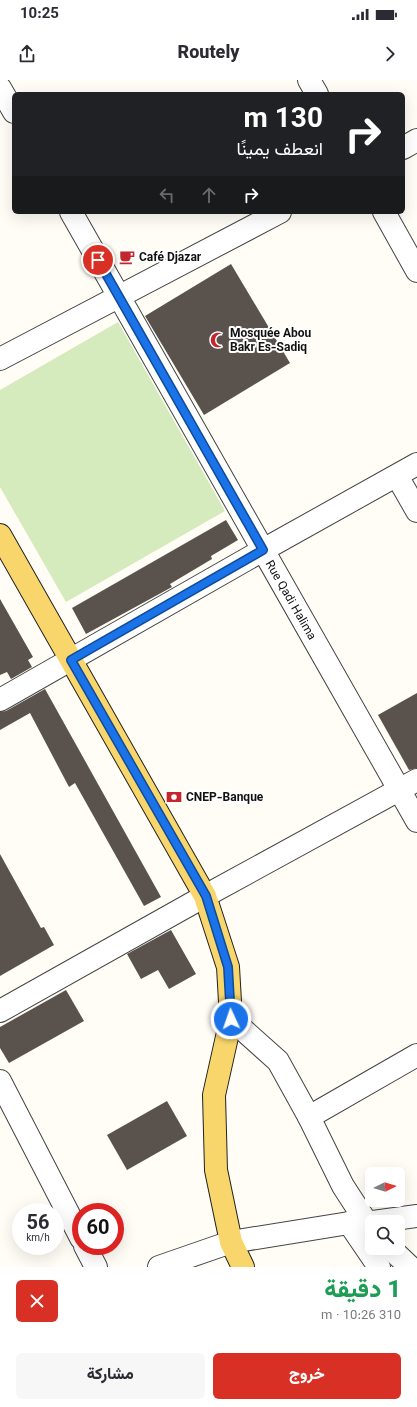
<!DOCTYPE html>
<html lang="ar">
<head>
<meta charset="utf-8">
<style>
	body { margin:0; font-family:Georgia,Vazirmatn,serif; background:#f7f7f7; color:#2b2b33; direction:rtl; height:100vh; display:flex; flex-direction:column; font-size:15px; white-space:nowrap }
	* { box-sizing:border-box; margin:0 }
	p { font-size:13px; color:#7c7c81 }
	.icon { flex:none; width:22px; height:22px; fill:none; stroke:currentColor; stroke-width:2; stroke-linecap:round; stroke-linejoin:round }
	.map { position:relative; height:1187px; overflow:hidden; direction:ltr }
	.details { display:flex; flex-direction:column; background:#fff; flex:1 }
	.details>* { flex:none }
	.guide { position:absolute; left:12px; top:12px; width:393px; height:122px; border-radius:6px; box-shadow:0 4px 16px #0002; direction:rtl; background:#202124; color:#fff; overflow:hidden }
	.needle { width:26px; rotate:85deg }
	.fabs { position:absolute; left:365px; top:1087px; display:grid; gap:8px }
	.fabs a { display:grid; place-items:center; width:40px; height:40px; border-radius:6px; background:#fff; box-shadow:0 4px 16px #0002; font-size:20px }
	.speed { position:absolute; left:12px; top:1123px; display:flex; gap:8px; font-size:20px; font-weight:700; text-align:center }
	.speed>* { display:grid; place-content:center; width:52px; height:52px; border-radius:50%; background:#fff; box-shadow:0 4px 16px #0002; line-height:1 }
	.speed small { font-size:10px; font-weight:400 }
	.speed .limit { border:6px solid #d22; background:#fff; color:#111 }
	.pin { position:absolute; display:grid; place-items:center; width:34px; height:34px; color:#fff; margin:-17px; border:2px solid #fff; border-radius:50%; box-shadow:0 1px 4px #0007 }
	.me { position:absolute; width:44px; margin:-22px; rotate:357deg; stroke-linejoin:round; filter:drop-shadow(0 0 3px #0008) }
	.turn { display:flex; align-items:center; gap:14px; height:84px; padding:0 16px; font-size:18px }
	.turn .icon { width:52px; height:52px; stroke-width:2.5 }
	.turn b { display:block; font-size:28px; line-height:34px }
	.lanes { display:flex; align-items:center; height:38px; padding:0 16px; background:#0003; justify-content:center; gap:20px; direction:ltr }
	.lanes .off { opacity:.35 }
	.round { display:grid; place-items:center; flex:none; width:42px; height:42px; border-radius:6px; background:#f7f7f7 }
	.head { display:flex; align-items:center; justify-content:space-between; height:68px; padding:0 16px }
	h1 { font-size:24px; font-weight:800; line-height:30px; color:#1e9e55 }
	.action { display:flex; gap:8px; margin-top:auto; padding:8px 16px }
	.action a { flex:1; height:46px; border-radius:6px; background:#d93025; color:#fff; font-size:16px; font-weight:800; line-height:46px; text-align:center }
	.action a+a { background:#f7f7f7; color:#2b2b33 }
	.status { display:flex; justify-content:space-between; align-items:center; height:28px; padding:0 20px; background:#fff; direction:ltr }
	.status svg { height:11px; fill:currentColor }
	header { display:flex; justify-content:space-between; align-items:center; height:52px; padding:0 16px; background:#fff; font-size:18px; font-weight:800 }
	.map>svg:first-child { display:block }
	.green { fill:#d5ebbd }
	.building { fill:#5a524d }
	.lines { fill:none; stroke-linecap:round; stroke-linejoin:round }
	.minor-casing { stroke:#444; stroke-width:24 }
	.major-casing { stroke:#222; stroke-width:24 }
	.minor { stroke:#fff; stroke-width:22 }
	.major { stroke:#f9d66b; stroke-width:22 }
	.route-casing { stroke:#114b97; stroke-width:10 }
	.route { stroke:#1a73e8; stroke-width:7 }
	.labels { text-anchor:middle; stroke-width:4; stroke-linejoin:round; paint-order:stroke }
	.poi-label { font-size:12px; font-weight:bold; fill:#111; stroke:#fff; text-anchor:start }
	.street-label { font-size:12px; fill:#111; stroke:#fff }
</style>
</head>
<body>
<div class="status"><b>10:25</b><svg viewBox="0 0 49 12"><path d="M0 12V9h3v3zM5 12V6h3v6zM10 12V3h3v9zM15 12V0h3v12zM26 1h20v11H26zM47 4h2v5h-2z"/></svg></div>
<header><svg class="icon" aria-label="forward" viewBox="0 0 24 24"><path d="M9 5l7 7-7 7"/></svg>Routely<svg class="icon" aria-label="share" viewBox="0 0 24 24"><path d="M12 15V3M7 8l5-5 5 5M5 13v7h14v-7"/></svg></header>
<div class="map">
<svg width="417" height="1187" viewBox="0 0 417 1187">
	<rect width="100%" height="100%" fill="#fffdf5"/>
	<polygon class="green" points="118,242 225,431 66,522 0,407 0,310"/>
	<g class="building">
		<polygon points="231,184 290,283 204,335 145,236"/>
		<polygon points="226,440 238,460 211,476 212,479 170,504 172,507 86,554 72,528"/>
		<polygon points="0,519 33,577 28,580 32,587 11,599 7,592 0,595"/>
		<polygon points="45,609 161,817 144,826 75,703 69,707 30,633 0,650 0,632 6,631"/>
		<polygon points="417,613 417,688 409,690 378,635"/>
		<polygon points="0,774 41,848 44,847 54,865 0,896"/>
		<polygon points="171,850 196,894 169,909 158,890 141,899 127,874"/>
		<polygon points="66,910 84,941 9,983 0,968 0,947"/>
		<polygon points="167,1021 187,1056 127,1090 107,1055"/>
	</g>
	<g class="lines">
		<defs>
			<g id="minor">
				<polyline points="309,0 317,14"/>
				<polyline points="0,8 14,32"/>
				<polyline points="403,68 417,60"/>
				<polyline points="71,132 417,741"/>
				<polyline points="384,132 417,191"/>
				<polyline points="0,279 280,132"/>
				<polyline points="397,396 417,431"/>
				<polyline points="0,620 263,470 417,384"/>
				<polyline points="0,931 205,816 417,700"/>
				<polyline points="231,939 278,981 309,1037 343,1106 367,1143 372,1149"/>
				<polyline points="0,1001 81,1158"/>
				<polyline points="309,1037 417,975"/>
				<polyline points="373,1142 417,1136"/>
				<polyline points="349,1143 379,1187"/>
				<polyline points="85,1166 96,1187"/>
				<polyline points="390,1168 410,1187"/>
				<polyline points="159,1187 231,1162 349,1143 372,1142"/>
			</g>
			<polyline id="major" points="0,455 205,816 228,887 231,939 214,1015 216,1090 231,1162 243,1187"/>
		</defs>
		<use href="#minor" class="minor-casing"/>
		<use href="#major" class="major-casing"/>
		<use href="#minor" class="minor"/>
		<use href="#major" class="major"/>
	</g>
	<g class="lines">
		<defs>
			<polyline id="route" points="98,180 263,470 71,580 206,816 228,887 231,939"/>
		</defs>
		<use href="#route" class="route-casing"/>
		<use href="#route" class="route"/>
	</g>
	<defs>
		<symbol id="cafe-bare" viewBox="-9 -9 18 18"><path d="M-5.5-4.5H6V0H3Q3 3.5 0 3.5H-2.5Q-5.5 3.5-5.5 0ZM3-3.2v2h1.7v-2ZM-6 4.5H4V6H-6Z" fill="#c4262e" stroke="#fff" stroke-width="2.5" paint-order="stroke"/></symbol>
		<symbol id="mosque-bare" viewBox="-9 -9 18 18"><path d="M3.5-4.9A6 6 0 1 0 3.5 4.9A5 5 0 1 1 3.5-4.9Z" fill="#c4262e" stroke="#fff" stroke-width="2.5" paint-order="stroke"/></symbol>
		<symbol id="bank-bare" viewBox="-9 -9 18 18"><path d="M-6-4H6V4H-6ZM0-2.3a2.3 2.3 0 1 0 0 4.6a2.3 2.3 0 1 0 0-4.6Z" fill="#c4262e" stroke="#fff" stroke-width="2.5" paint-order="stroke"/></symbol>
	</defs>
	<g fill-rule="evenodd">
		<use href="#cafe-bare" x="116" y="166" width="22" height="22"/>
		<use href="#mosque-bare" x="207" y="249" width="22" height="22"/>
		<use href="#bank-bare" x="163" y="706" width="22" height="22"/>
	</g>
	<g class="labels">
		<g class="poi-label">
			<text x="139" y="181">Café Djazar</text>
			<text x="230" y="257">Mosquée Abou<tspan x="230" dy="14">Bakr Es-Sadiq</tspan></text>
			<text x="186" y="721">CNEP-Banque</text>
		</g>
		<g class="street-label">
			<text transform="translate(291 520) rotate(60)" y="4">Rue Qadi Halima</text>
		</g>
	</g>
</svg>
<div class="fabs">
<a><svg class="needle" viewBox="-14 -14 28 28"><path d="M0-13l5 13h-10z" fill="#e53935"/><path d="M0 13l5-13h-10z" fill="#7c7c81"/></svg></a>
<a><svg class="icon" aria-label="search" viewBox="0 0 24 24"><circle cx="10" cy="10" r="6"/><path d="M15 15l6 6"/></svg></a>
</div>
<div class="speed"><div>56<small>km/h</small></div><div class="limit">60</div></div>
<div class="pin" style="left:98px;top:180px;background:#d93025"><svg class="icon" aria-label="arrive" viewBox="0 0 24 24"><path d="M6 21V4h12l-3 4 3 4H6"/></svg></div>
<svg class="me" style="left:231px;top:939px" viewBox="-20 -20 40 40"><circle r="17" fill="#1a73e8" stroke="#fff" stroke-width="3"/><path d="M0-11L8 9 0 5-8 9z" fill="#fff"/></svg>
<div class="guide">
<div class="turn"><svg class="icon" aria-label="right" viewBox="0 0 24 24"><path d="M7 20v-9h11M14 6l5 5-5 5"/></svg><div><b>130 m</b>انعطف يمينًا</div></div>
<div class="lanes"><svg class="icon off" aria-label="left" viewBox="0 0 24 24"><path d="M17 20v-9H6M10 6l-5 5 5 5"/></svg><svg class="icon off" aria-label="ahead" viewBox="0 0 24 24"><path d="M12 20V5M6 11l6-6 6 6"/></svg><svg class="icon" aria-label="right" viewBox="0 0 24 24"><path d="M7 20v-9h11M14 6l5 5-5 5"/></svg></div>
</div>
</div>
<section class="details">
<div class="head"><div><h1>1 دقيقة</h1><p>310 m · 10:26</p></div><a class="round" style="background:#d93025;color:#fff"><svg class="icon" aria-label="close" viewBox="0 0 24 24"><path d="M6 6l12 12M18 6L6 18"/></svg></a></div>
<div class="action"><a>خروج</a><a>مشاركة</a></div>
</section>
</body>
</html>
